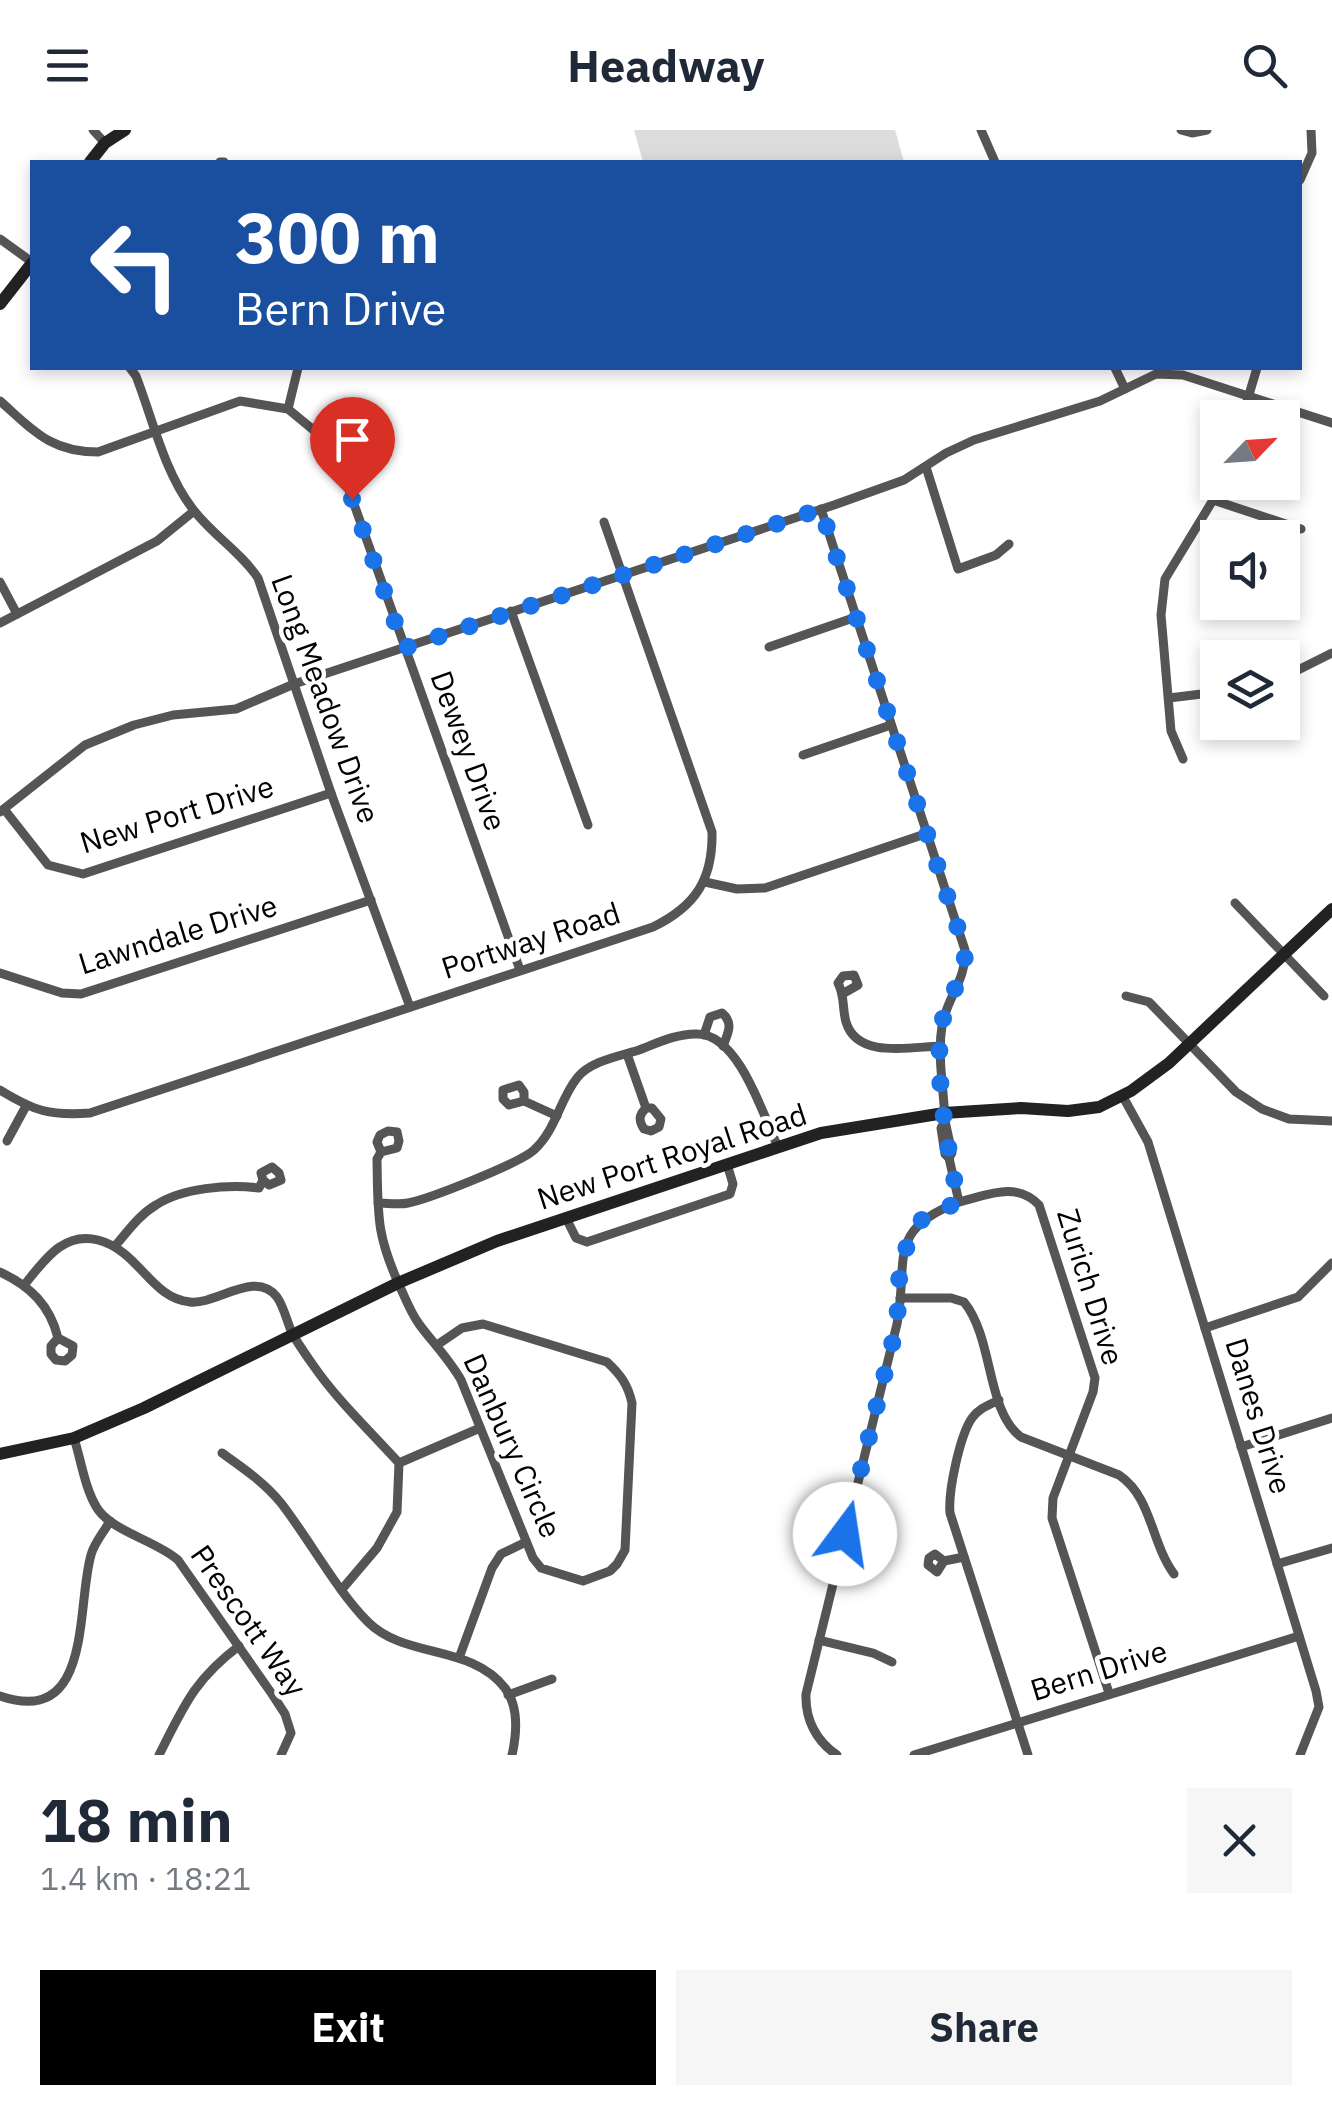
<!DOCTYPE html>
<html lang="en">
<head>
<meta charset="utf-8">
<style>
	body { margin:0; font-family:"IBM Plex Sans",sans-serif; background:#f6f6f7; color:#1f2937; height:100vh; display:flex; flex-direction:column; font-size:38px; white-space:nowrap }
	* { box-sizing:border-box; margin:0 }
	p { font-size:32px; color:#747a83 }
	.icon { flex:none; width:55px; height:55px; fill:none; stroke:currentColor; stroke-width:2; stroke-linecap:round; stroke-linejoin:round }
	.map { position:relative; height:1625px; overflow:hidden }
	.details { display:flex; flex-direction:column; background:#fff; flex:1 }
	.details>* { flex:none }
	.top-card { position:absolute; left:30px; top:30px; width:1272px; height:210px; border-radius:0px; box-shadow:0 5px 15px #0003; background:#1a4fa0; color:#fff; overflow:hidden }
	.needle { width:65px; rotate:65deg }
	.tools { position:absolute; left:1200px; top:270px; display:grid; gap:20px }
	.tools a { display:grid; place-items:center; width:100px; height:100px; border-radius:0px; background:#fff; box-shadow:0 5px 15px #0003; font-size:50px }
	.pin { position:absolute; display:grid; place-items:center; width:85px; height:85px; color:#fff; margin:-102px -42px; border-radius:50% 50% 50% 0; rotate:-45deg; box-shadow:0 0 10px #0007 }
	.pin .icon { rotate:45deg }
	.me { position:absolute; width:110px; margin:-55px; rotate:14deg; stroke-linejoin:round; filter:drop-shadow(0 0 8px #0008) }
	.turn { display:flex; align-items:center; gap:35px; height:210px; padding:0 40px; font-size:45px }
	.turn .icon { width:130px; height:130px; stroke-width:2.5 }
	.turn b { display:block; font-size:70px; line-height:85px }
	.round { display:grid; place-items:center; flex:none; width:105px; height:105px; border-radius:0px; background:#f6f6f7 }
	.overview { display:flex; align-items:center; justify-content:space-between; height:170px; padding:0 40px }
	h1 { font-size:60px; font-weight:700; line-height:75px }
	.primary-button { display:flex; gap:20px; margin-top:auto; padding:20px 40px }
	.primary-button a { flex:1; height:115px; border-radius:0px; background:#000; color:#fff; font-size:40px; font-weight:700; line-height:115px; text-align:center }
	.primary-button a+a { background:#f6f6f7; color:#1f2937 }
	header { display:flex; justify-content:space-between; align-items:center; height:130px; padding:0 40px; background:#fff; font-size:45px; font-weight:700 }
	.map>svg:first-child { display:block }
	.green { fill:#dcdcdc }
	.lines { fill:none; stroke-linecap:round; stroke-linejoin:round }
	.street { stroke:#555; stroke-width:9 }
	.secondary { stroke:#222; stroke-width:12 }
	.route { stroke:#1a73e8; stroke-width:18; stroke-dasharray:0 32.4 }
	.labels { text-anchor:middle; stroke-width:9; stroke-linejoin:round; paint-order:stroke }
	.street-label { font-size:30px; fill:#000; stroke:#fff }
</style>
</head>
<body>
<header><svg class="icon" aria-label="menu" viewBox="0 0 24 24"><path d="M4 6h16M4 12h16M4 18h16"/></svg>Headway<svg class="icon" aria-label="search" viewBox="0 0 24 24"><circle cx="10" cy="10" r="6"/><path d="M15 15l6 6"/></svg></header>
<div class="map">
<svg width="1332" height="1625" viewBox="0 0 1332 1625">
	<rect width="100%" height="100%" fill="#fff"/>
	<polygon class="green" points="634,0 895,0 904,32 643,32"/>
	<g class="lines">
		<g class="street">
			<polyline points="93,0 105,13"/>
			<polyline points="981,0 995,32"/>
			<polyline points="1181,0 1192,3 1207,0"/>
			<polyline points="220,32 224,32"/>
			<polyline points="1300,50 1312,23 1311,0"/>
			<polyline points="0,109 32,132"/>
			<path d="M130 238 136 246C153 290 164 341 192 378 211 404 240 421 258 448L331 663 410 877"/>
			<polyline points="1115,238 1125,259"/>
			<path d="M0 271C33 300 50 322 98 322L240 271 288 279 322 307 339 332 520 840"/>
			<polyline points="288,279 298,238"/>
			<polyline points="1242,288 1257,238"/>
			<polyline points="926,337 958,439 996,425 1009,414"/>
			<polyline points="1213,370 1301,399"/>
			<path d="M821 379 965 820C967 849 946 869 942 896 937 927 944 960 945 991"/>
			<polyline points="0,452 17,484"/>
			<polyline points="511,481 588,695"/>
			<polyline points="0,493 157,411 194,381"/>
			<polyline points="769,517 856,487"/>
			<polyline points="1282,548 1332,523"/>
			<polyline points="1169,568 1218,562"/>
			<polyline points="803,625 891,595"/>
			<polyline points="1183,629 1171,601 1161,485 1165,449 1213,370 1219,352"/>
			<polyline points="4,679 48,735 83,744 331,663"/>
			<polyline points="0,682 85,615 134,595 173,585 236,579 294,554 834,375 904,350 946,323 974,310 1100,271 1156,244 1183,245 1332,293"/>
			<polyline points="705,752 737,759 765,758 925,704"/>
			<polyline points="1235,773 1324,866"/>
			<polyline points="0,843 62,863 81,864 371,770"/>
			<path d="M844 863 858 855 854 845 843 846 838 853C845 866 842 878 846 892 857 929 910 917 940 916"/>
			<polyline points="1126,866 1149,872 1236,962 1262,979 1289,989 1332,991"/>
			<path d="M704 905 710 887 722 883C734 893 728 903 723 916"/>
			<path d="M627 924 646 978C639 985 638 990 644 999L651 1001 659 997 661 989 652 978H646"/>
			<path d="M0 960C34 981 50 986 90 983L653 797C696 776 713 749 712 702L604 392"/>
			<polyline points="1122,965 1148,1012 1316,1561 1319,1577 1300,1625"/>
			<polyline points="524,971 524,962 519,955 503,960 503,969 509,975 524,971 557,986"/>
			<polygon points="945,991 952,1023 949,1028 945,1024 941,998"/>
			<polyline points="7,1011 26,976"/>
			<path d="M381 1022 397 1018 399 1011 397 1002 388 1001 380 1005 377 1012 381 1022 377 1029C378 1086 376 1105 401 1159 406 1170 411 1183 419 1194 433 1213 449 1229 461 1250L533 1428 541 1438 583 1451 610 1441 617 1434 625 1420 632 1273C628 1255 621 1245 607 1232L483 1194 462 1198 437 1215"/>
			<path d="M959 1072C988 1065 1016 1051 1039 1075L1095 1248 1093 1262 1053 1368 1052 1388 1109 1563"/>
			<path d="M378 1073C387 1073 399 1075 408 1073 429 1069 520 1033 534 1020 556 1000 560 969 577 948 590 931 620 926 639 920 657 913 678 903 698 904 739 905 763 985 778 1017"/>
			<polyline points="566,1088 576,1108 587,1112 730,1064 733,1054 727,1034"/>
			<path d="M116 1115C128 1101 139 1085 156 1075 182 1058 228 1054 259 1058L263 1050 269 1055 281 1050 279 1043 272 1037 261 1043 263 1050"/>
			<path d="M0 1142C30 1156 50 1175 58 1208L51 1216V1224L56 1230 65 1231 72 1225 73 1216 58 1208"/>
			<path d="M25 1154C44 1131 63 1101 98 1110 140 1121 150 1168 190 1172 217 1175 255 1139 277 1167 284 1177 287 1192 292 1203 298 1214 306 1225 313 1235 337 1270 370 1301 399 1333L397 1382 377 1418 343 1458"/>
			<path d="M900 1168H951L964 1172C994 1209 986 1281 1021 1307L1119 1345C1152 1367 1151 1413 1174 1444"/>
			<polyline points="1205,1198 1298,1167 1332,1133"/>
			<path d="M999 1270C989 1275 979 1278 972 1288 960 1305 948 1361 950 1383L1028 1625"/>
			<path d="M74 1308C81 1330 85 1359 97 1378 111 1401 157 1411 178 1430L272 1564 285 1584 291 1603 281 1625"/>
			<polyline points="1241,1317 1332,1288"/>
			<path d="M222 1323C243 1338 265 1353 281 1373 309 1409 337 1461 368 1492 405 1529 471 1514 505 1558 519 1577 517 1603 512 1625"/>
			<polyline points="399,1333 480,1298"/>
			<polyline points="944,1431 935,1424 929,1428 928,1435 937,1442 944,1431 964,1427"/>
			<polyline points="1277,1434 1332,1418"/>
			<polyline points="819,1510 873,1523 892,1532"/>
			<polyline points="459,1528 492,1438 501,1424 526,1412"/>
			<polyline points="508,1565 552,1549"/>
			<path d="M0 1566C93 1598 76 1477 91 1425 94 1413 104 1402 110 1391"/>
			<path d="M159 1625C184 1576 194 1550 239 1516"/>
			<path d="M837 1625C816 1611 805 1589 806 1564L897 1194C909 1131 885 1100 959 1072L949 1028"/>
			<polyline points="914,1625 1299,1506"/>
		</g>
		<g class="secondary">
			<polyline points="90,32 105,13 125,0"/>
			<polyline points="0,174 32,133"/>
			<polyline points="0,1324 74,1308 144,1278 398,1153 497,1111 821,1003 944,983 1021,978 1068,981 1099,977 1131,961 1169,933 1332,779"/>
		</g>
	</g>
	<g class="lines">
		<path class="route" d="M352 369 404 518 821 379 965 820C966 848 946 868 942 894 933 940 949 1027 959 1072L926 1086 916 1095 900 1133 897 1194 845 1404"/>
	</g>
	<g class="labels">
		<g class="street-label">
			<text transform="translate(325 569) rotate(70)" y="10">Long Meadow Drive</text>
			<text transform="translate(468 621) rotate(70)" y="10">Dewey Drive</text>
			<text transform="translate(177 685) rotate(-17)" y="10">New Port Drive</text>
			<text transform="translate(178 805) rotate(-17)" y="10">Lawndale Drive</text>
			<text transform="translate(531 811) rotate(-18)" y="10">Portway Road</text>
			<text transform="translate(672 1027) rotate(-18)" y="10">New Port Royal Road</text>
			<text transform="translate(1090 1157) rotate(73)" y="10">Zurich Drive</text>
			<text transform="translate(1258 1286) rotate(73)" y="10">Danes Drive</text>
			<text transform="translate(512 1316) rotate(66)" y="10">Danbury Circle</text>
			<text transform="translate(248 1491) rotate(55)" y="10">Prescott Way</text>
			<text transform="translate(1099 1541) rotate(-17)" y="10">Bern Drive</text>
		</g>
	</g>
</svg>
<div class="tools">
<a><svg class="needle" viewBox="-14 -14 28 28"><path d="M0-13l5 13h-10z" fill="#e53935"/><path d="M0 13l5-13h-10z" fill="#747a83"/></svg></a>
<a><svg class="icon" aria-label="sound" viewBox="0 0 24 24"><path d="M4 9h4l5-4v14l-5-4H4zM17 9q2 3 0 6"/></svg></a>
<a><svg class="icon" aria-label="layers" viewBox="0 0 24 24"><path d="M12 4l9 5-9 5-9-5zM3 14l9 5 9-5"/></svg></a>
</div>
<div class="pin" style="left:352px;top:369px;background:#d93025"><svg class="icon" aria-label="arrive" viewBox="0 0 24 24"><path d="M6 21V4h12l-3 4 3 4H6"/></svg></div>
<svg class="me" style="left:845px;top:1404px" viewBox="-20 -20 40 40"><circle r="19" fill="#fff"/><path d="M0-13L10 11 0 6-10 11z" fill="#1a73e8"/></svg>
<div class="top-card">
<div class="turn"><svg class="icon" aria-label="left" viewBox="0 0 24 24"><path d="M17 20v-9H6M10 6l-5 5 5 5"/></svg><div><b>300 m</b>Bern Drive</div></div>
</div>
</div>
<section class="details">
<div class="overview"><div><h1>18 min</h1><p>1.4 km · 18:21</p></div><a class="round"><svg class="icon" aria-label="close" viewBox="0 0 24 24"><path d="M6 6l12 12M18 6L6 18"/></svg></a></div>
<div class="primary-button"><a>Exit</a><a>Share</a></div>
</section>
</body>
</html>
